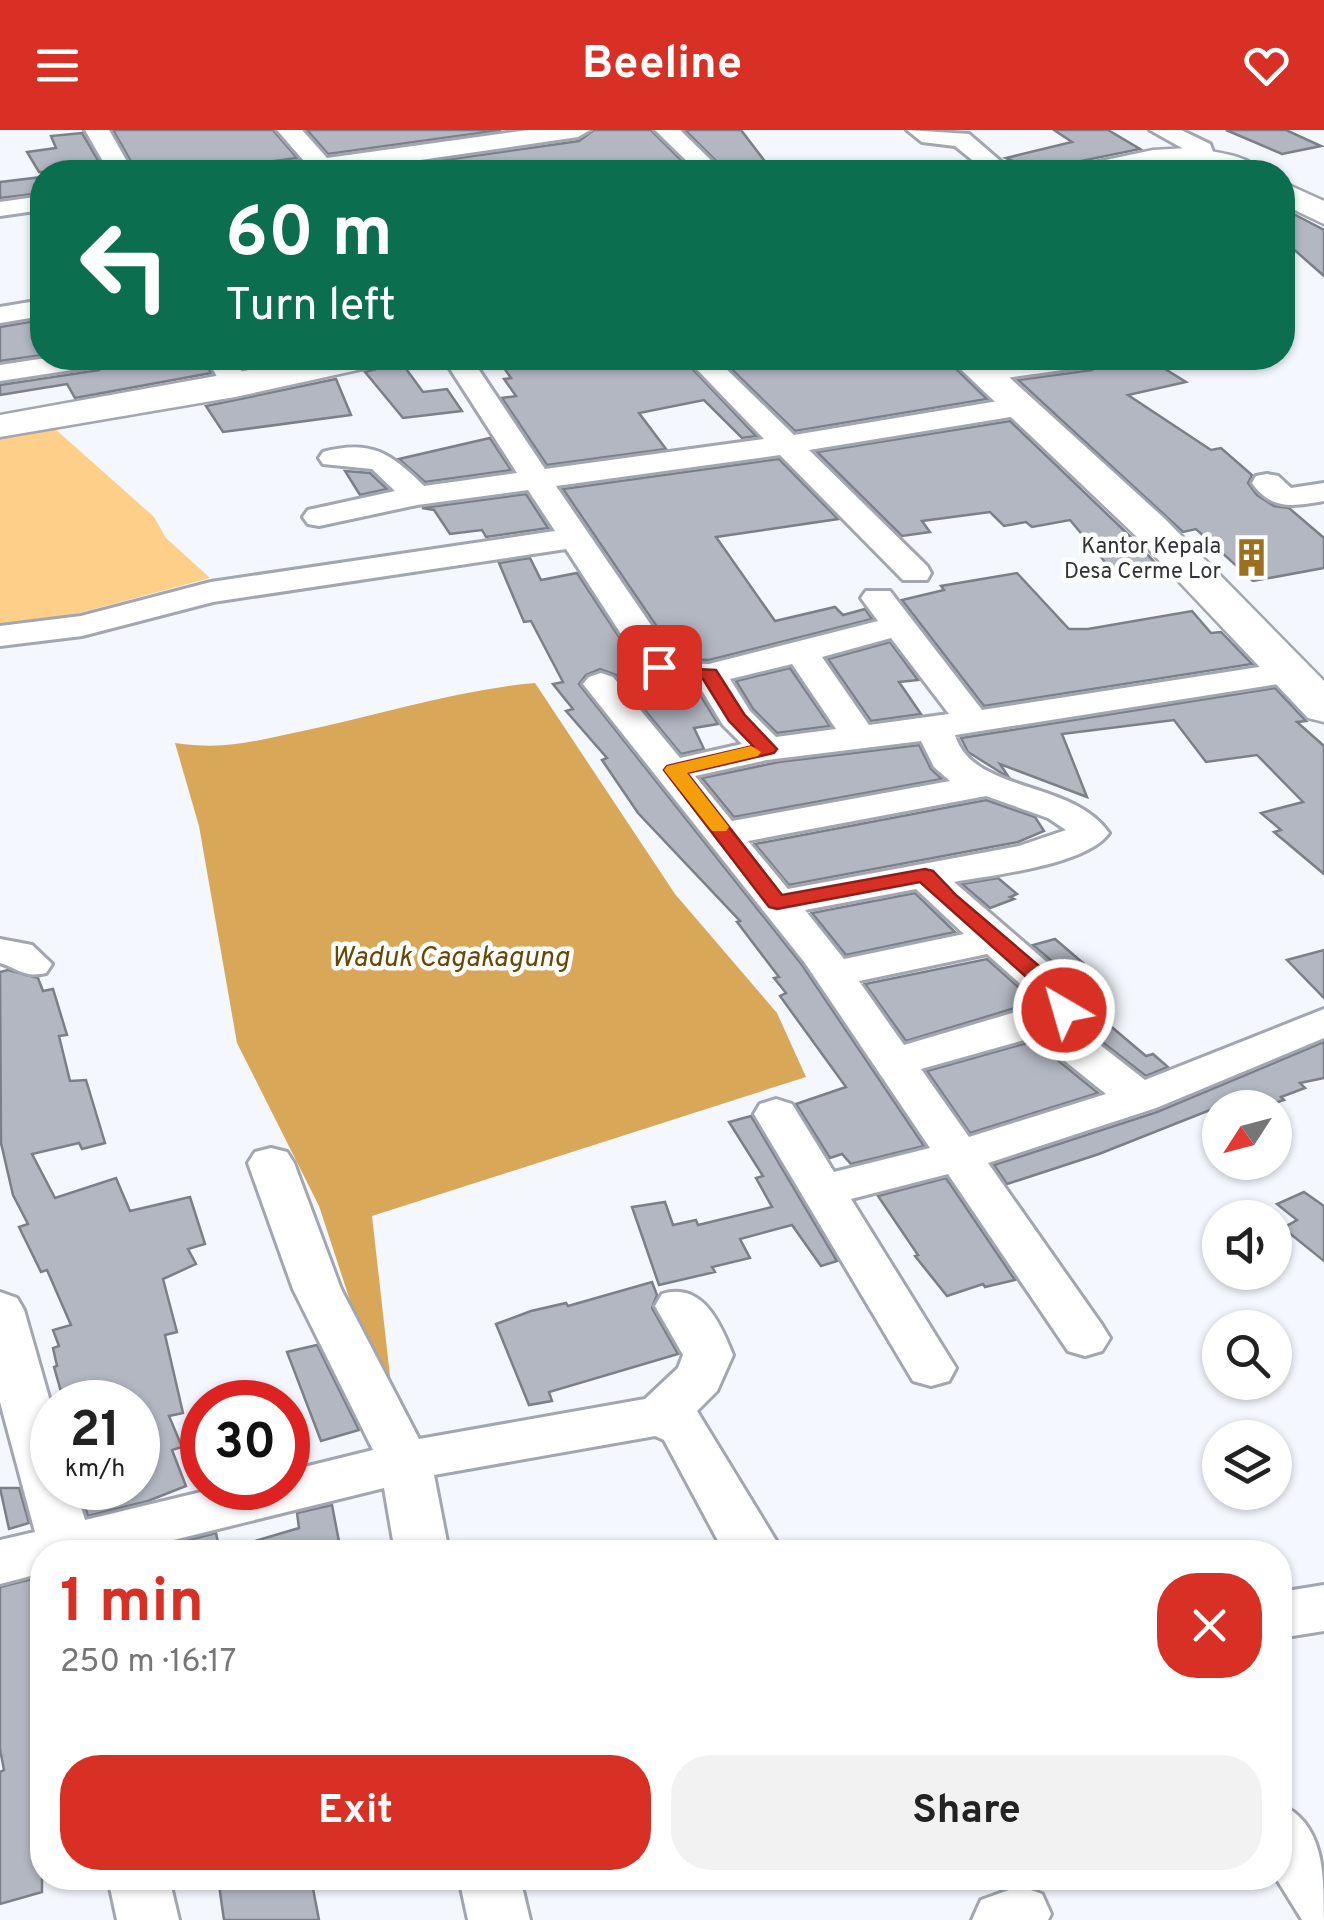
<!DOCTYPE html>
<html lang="en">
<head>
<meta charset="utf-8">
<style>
	body { margin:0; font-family:Overpass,sans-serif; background:#f2f2f2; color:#222; height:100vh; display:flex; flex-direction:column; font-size:38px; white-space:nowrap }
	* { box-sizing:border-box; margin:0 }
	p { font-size:32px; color:#767676 }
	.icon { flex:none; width:55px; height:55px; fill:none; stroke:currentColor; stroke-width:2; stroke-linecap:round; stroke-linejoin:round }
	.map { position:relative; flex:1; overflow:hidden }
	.side { position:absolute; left:30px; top:1410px; width:1262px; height:350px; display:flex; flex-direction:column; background:#fff; border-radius:40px; box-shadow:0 2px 8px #0004 }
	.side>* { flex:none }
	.hud { position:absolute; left:30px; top:30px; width:1265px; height:210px; border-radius:40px; box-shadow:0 2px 8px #0004; background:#0b6e4f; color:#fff; overflow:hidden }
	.needle { width:65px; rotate:234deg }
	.buttons { position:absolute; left:1202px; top:960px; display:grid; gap:20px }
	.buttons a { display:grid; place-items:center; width:90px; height:90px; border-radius:50%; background:#fff; box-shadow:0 2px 8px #0004; font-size:50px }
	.speed { position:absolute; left:30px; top:1250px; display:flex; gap:20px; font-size:50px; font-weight:700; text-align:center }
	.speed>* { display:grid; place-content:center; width:130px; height:130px; border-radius:50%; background:#fff; box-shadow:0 2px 8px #0004; line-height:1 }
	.speed small { font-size:25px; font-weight:400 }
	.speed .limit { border:15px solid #d22; background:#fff; color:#111 }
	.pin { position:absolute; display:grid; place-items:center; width:85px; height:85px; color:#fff; margin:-42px; border-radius:20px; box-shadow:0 5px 15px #0006 }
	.me { position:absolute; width:110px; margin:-55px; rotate:322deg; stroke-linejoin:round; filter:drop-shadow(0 0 8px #0008) }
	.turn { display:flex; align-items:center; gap:35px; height:210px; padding:0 30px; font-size:45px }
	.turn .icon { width:130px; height:130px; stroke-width:2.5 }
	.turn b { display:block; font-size:70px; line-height:85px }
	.round { display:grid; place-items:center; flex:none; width:105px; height:105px; border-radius:40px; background:#f2f2f2 }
	.overview { display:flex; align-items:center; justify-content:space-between; height:170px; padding:0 30px }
	h1 { font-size:60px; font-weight:700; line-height:75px; color:#d93025 }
	.primary-button { display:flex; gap:20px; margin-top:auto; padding:20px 30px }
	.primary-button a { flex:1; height:115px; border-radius:40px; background:#d93025; color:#fff; font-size:40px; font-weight:700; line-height:115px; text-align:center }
	.primary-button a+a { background:#f2f2f2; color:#222 }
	header { display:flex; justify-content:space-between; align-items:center; height:130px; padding:0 30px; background:#d93025; color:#fff; font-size:45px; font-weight:700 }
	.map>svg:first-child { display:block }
	.green { fill:#fdcf89 }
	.water { fill:#d9a758 }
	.building { fill:#b3b7c2; stroke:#7b7f89; stroke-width:2.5 }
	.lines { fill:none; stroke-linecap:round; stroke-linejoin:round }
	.minor-casing { stroke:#a2a6b1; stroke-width:6 }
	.major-casing { stroke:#a2a6b1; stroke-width:5 }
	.highway-casing { stroke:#a2a6b1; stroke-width:5 }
	.minor { fill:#fff; fill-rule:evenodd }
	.major { fill:#fff; fill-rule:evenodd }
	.highway { fill:#fff; fill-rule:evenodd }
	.route { fill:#d93025; stroke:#8d1f18; stroke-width:2.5 }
	.slow { fill:#f59e0b }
	.labels { text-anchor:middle; stroke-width:9; stroke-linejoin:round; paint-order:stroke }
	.far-poi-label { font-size:22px; fill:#323338; stroke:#fff; text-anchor:end }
	.water-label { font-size:28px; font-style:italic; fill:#684705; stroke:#fff }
</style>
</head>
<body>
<header><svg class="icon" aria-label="menu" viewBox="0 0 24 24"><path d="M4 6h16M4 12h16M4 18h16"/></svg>Beeline<svg class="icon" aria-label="heart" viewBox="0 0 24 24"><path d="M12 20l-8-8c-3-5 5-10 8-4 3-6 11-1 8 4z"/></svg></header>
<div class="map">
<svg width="1324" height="1790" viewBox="0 0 1324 1790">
	<rect width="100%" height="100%" fill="#f4f7fe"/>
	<polygon class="green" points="54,298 154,387 166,408 210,448 31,496 0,497 0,308"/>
	<path class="water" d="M535 553 675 764 777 883 806 947 372 1086 398 1317 319 1076 237 913 199 696 175 613C224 620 251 612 298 602 377 586 456 560 535 553Z"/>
	<g class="building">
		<polygon points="113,0 273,0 297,28 260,33 253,42 137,42"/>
		<polygon points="307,0 501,0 328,24"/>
		<polygon points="594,0 651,0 693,42 361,42 579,11"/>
		<polygon points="685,0 741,0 767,34 747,35 754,42 727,42"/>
		<polygon points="1054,0 1108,0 1140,19 1081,31 1074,42 1038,42 1006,28 1072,12"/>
		<polygon points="1226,0 1286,0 1321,16 1282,24"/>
		<polygon points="82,3 105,42 39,42 27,22 56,18 51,6"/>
		<polygon points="42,47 42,63 0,68 0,52"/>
		<polygon points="1282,78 1324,100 1324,146 1282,109"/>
		<polygon points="41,190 42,225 0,231 0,197"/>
		<polygon points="115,228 203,228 211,243 75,268 67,254 0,265 0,255 99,240"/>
		<polygon points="529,228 682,228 756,306 742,308 704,270 639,283 666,319 547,335 502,268 516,266 504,249 511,248 504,238 534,233"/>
		<polygon points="720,228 945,228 987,269 795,301"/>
		<polygon points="1109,228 1147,228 1186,252 1128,265 1211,320 1221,318 1252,345 1248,353 1257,365 1274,376 1289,378 1324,408 1324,438 1253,451 1196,399 1183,402 1018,250 1092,240"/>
		<polygon points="401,232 423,262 447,259 462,281 403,288 365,242"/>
		<polygon points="336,249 351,285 223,302 206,276"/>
		<polygon points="1010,291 1133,409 1158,436 1115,444 1070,390 1032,397 1026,392 1004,396 990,382 922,391 930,402 902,406 817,322"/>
		<polygon points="490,308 511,340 425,352 399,329"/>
		<polygon points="779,329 838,389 716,407 775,491 835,477 843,485 865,479 872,489 709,530 679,529 563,359"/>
		<polygon points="345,341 370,343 387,359 360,365"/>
		<polygon points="526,364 548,398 486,407 482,400 450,404 434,380 422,378"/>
		<polygon points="530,428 541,450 577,443 646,548 669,556 696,558 718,594 694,598 704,619 681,624 616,545 600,539 586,545 579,554 802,835 924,1016 851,1034 842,1024 830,1028 796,974 846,957 780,866 786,863 774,848 779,847 737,792 740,791 638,683 602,630 607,628 566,581 573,579 553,554 563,552 531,491 524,492 499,433"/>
		<polygon points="1017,443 1069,499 1088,499 1192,481 1211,503 1221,502 1252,534 984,576 902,470 944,460 941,456"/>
		<polygon points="890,512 918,550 899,552 921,584 871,591 828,529"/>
		<polygon points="790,538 830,596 777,603 753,579 736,551"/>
		<polygon points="1275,558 1306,591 1297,592 1324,616 1324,744 1274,702 1281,700 1261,683 1303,672 1257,625 1206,632 1174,590 1062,604 1087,667 1000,634 1008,646 1003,644 968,622 961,608"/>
		<polygon points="919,615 931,639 942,649 734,687 702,648 779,632"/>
		<polygon points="986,670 1035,687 1044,701 1018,712 789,755 755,714"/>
		<polygon points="998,748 1017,764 1010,767 1014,769 990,778 962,754"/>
		<polygon points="915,763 955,802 846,825 812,783"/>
		<polygon points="1055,809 1083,833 1061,839 1033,815"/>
		<polygon points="1324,820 1324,868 1287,830"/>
		<polygon points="987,829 1035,872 906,911 865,854"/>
		<polygon points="8,840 38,848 43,861 53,859 67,905 59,906 70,951 86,950 105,1013 82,1019 79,1013 32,1024 55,1068 116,1048 130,1081 190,1067 205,1114 188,1119 196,1134 163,1149 177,1202 165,1205 183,1283 169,1286 182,1317 172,1320 186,1356 148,1371 88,1386 80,1360 138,1358 138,1272 64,1272 54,1237 57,1236 53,1218 59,1216 53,1200 71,1195 47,1140 41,1142 19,1097 28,1094 13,1065 1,1013 0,842"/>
		<polygon points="1101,888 1146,926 1153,924 1168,937 1146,946 1078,893"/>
		<polygon points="1034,911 1098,963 970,1003 927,941"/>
		<polygon points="1324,912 1324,948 1300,953 1305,958 1281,967 1284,970 1260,978 1215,978 1099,1024 1007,1054 994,1035 1157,982"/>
		<polygon points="751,986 837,1131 821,1136 792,1095 740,1109 750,1128 712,1137 715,1142 659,1155 632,1077 665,1072 673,1095 696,1090 698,1095 772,1077 756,1048 763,1046 729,992"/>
		<polygon points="946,1048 1015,1150 985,1157 983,1154 947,1166 915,1126 918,1125 878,1066"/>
		<polygon points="1304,1062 1324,1076 1324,1131 1283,1098 1297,1090 1277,1074"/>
		<polygon points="652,1152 657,1165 652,1178 678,1224 549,1262 552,1271 529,1275 496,1194 531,1181 566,1173 568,1176"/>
		<polygon points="317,1215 359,1300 321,1311 287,1222"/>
		<polygon points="0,1358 19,1358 29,1393 9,1399"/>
		<polygon points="332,1375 341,1422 239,1422 238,1416 299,1398 297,1383"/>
		<polygon points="216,1403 220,1422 145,1422 145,1421"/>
		<polygon points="32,1449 42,1500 42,1762 0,1774 0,1642 4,1640 0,1619 0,1457"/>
		<polygon points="218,1748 311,1748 319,1790 224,1790"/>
	</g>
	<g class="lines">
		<defs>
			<g id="minor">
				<polygon points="85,0 109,0 133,42 109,42"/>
				<polygon points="277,0 302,0 327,28 528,0 590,0 578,7 338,42 257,42 261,37 304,31"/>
				<polygon points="655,0 680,0 723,42 698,42"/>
				<polygon points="907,0 969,4 1013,42 987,42 955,16 922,12"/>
				<polygon points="1150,0 1181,0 1210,14 1215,27 1203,34 1195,32 1191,23"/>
				<polygon points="42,66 42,80 0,86 0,72"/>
				<polygon points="42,170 42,186 0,193 0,177"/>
				<polygon points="46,228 112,228 98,236 0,251 0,235"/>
				<polygon points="207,228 235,228 249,256 245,262 225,262"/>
				<path d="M443 228H471L545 339 764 309 686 228H715L794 305 1022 267 1032 270 1037 276 1032 282 1022 285 809 320 927 436 931 443 927 450H903L780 325 556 356 677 533 709 534 878 491 861 468 866 461H890L982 580 1291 532 1303 535 1308 542 1303 549 1291 552 955 605C973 664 1072 649 1109 703 1087 735 992 745 954 752L1079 860 1085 869V880L1072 893 1145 950 1324 879V908L1156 978 988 1033 1102 1195 1110 1208 1102 1221 1085 1226 1068 1221 948 1044 851 1069 956 1238 949 1251 931 1256 913 1251 754 984 760 974 776 969 792 974 834 1042 930 1018 805 833 583 554 589 547 601 543 613 547 680 628 742 614 723 595 698 554 670 553 647 544 566 419 213 472 82 506 0 516V496L81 486 211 452 555 401 528 360 417 375 319 396 308 394 303 387 308 380 395 361 372 339 323 334 319 328 323 322C372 309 391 324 424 356L517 343ZM891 508 949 584 869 595 822 527ZM792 534 836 599 776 607 750 581 730 549ZM921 611 934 637 950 651 732 691 695 646 767 630ZM986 666 1048 688 1066 700 1019 716 788 759 748 711ZM916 759 964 804 844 829 805 780ZM987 824 1043 874 904 915 859 851ZM1035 907 1106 964 969 1007 921 939Z"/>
				<polygon points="1035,228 1105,228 1091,236 985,251 975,249 971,243 975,237"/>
				<path d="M1267 344 1278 346 1291 358 1324 353V371C1293 376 1272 381 1252 353L1256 346Z"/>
				<path d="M0 809 32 815 52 834 46 843C24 848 19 839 0 833Z"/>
				<path d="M271 1018 287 1022 294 1033 341 1159 419 1309 645 1269 678 1238 683 1225 655 1176 662 1164C702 1152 720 1192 733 1225L717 1261 697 1281 783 1422H724L664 1310 655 1306 434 1345 449 1422H395L384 1358 125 1422H42V1443L0 1454V1410L35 1402 0 1272V1162L17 1168 24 1180 52 1278V1358H75L85 1390 218 1358H288V1341L373 1320 293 1159 248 1033 255 1022Z"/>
				<polygon points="1324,1455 1324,1501 1280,1508 1280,1462"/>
				<path d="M1280 1674C1324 1694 1324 1742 1324 1790H1302L1276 1748H1280Z"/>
				<polygon points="108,1748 169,1748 179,1790 117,1790"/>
				<polygon points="459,1748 520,1748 530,1790 468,1790"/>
				<polygon points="1020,1756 1042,1764 1051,1784 1048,1790 972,1790 981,1770"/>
			</g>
			<polygon id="major" points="949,228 988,228 1165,389 1324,551 1324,592 1308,588 1136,406"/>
			<g id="highway">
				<path d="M1188 18C1210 21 1248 24 1262 42 1233 44 1204 36 1174 37 1142 38 1110 44 1078 42L1082 35 1153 20Z"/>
				<polygon points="1282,52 1324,71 1324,94 1282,74"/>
				<polygon points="315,228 381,228 376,236 235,267 0,307 0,285"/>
			</g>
		</defs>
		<use href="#minor" class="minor-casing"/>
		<use href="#major" class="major-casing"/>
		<use href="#highway" class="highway-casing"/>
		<use href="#minor" class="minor"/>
		<use href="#major" class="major"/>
		<use href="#highway" class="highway"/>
	</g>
	<polygon class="route" points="659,531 674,538 716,540 744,584 777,619 774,623 687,643 782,765 925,739 933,741 957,766 1072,864 1076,880 1072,885 1057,885 1053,871 920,752 777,779 769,777 664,640 667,636 753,616 729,591 703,549 670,549 649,537"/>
	<polygon class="slow" points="751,616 761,622 758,626 687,643 729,697 726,701 712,701 664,640 667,636"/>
	<defs>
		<symbol id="building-bare" viewBox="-9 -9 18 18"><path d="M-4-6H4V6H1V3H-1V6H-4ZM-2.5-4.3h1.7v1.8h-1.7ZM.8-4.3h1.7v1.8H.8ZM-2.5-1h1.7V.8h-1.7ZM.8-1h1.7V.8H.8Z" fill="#9d7020" stroke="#fff" stroke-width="2.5" paint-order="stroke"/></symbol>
	</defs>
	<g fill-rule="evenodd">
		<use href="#building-bare" x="1224" y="400" width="55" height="55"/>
	</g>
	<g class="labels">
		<g class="far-poi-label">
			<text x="1221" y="423">Kantor Kepala<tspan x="1221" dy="25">Desa Cerme Lor</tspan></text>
		</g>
		<g class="water-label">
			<text x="450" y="836">Waduk Cagakagung</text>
		</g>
	</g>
</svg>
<div class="buttons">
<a><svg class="needle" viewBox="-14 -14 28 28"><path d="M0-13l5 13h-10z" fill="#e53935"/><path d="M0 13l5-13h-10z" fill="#767676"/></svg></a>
<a><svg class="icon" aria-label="sound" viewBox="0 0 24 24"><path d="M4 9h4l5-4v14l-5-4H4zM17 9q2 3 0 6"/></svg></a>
<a><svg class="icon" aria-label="search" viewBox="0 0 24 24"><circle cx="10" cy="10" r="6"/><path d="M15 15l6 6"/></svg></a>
<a><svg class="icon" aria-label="layers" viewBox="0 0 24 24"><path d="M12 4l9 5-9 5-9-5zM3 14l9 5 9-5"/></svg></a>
</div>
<div class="speed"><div>21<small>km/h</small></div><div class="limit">30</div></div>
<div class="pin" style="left:659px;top:537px;background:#d93025"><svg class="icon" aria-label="arrive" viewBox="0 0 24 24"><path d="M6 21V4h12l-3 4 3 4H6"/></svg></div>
<svg class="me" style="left:1064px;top:880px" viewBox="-20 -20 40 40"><circle r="17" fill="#d93025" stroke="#fff" stroke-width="3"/><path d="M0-11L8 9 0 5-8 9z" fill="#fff"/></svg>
<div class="hud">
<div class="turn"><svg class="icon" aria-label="left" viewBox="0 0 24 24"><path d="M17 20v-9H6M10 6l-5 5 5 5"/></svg><div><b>60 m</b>Turn left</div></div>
</div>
<section class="side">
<div class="overview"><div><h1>1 min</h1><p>250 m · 16:17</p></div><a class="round" style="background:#d93025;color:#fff"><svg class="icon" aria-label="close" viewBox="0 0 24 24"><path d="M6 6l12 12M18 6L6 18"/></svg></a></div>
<div class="primary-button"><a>Exit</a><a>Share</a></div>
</section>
</div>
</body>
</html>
